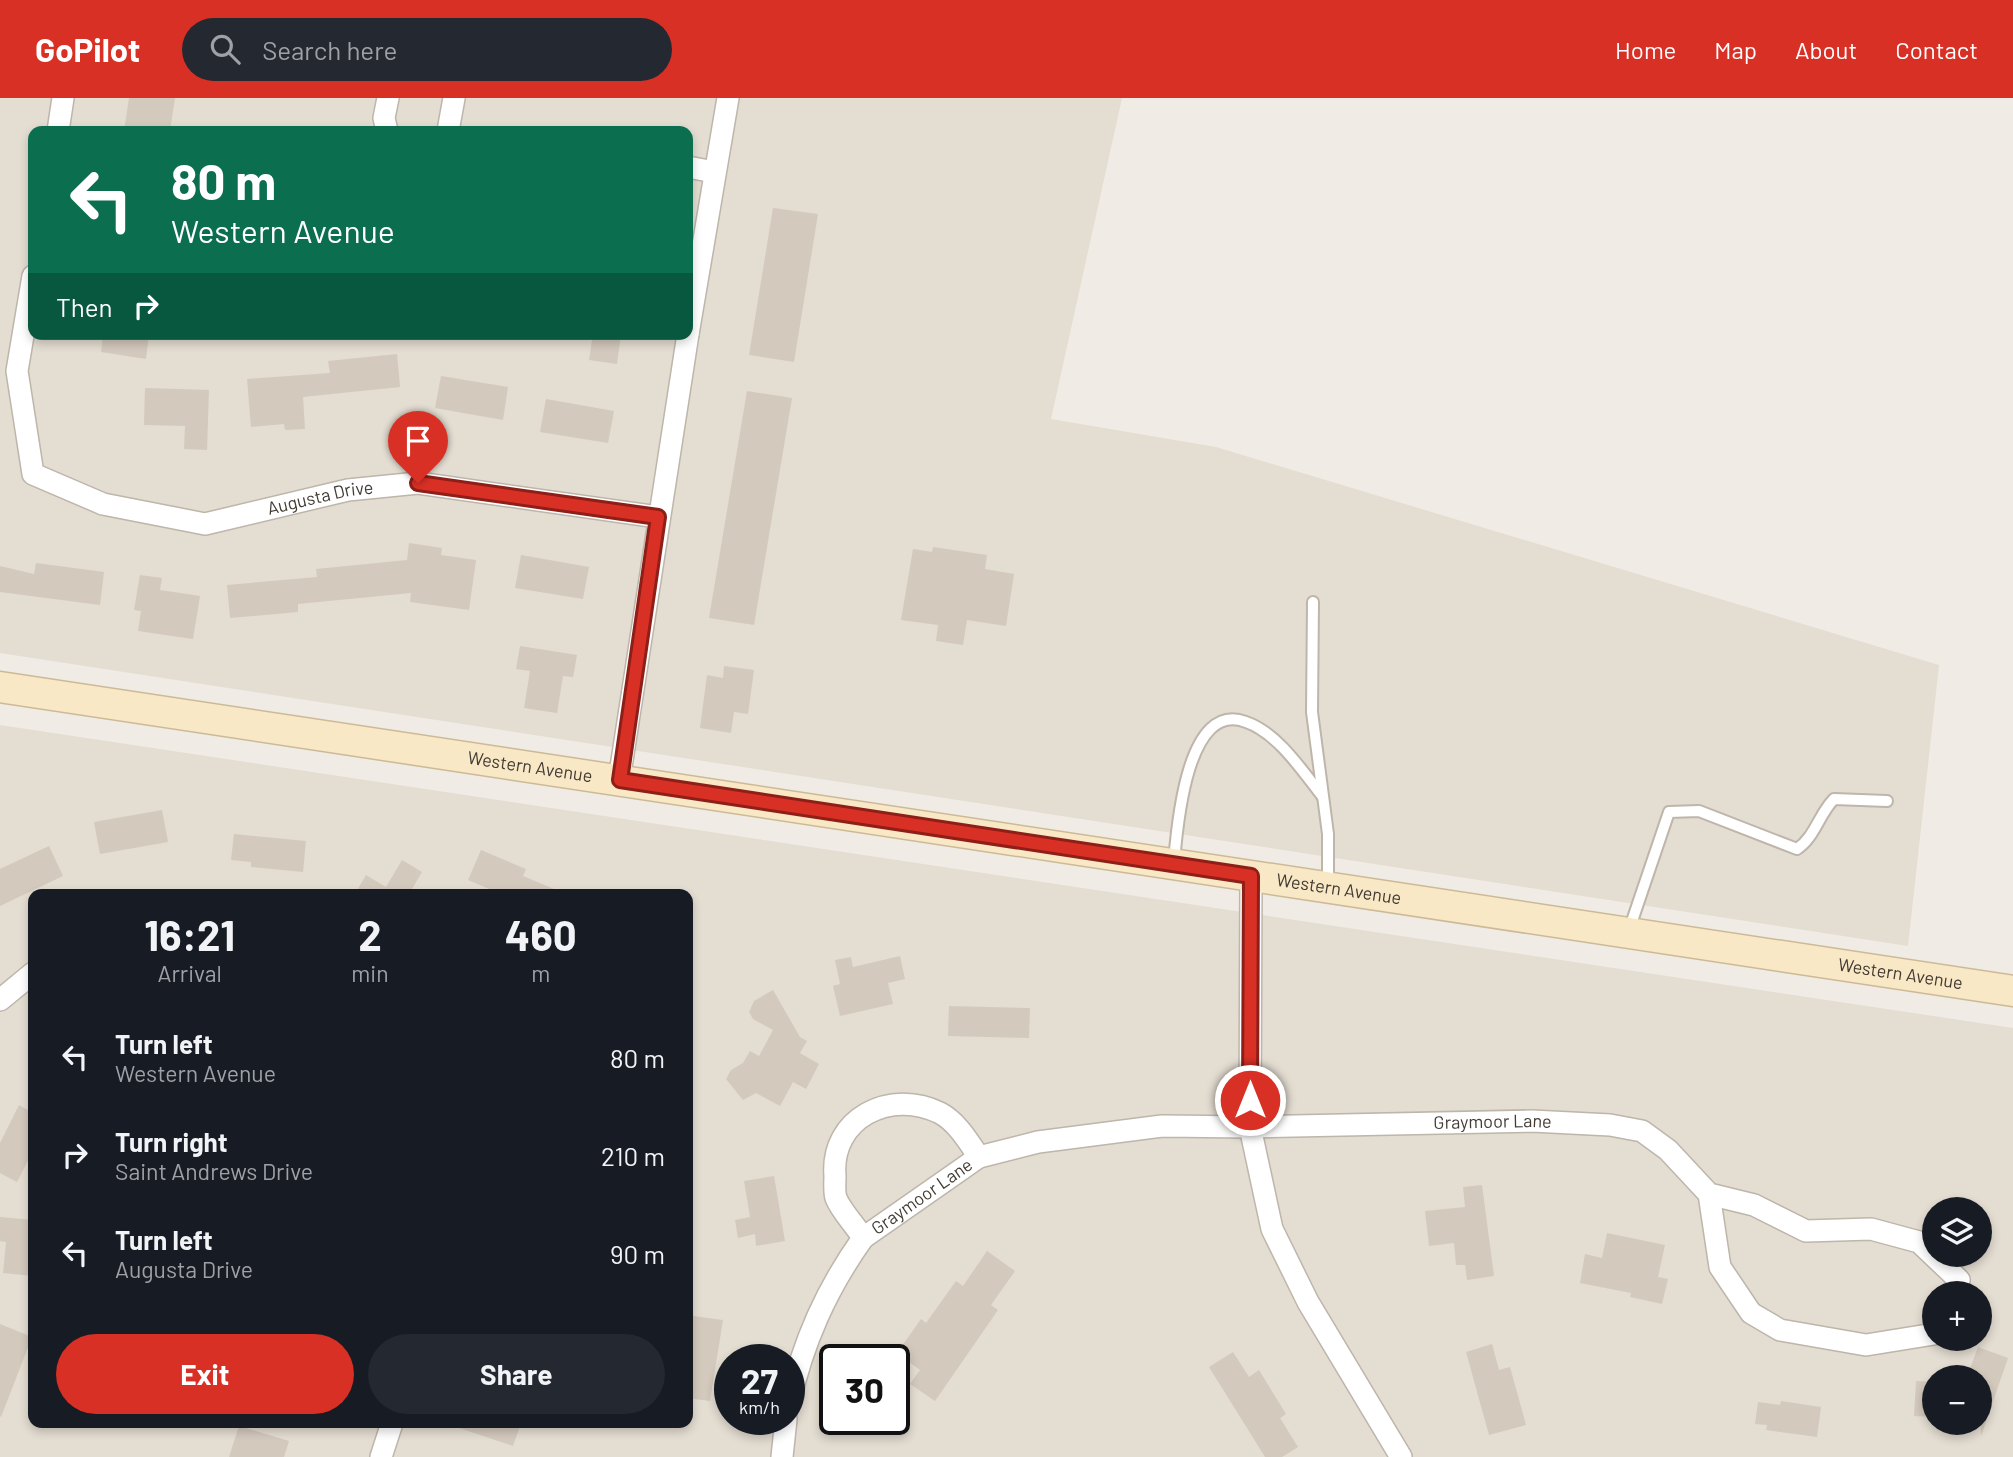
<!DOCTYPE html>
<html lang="en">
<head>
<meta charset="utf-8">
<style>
	body { margin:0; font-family:Barlow,sans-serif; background:#242831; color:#f1f3f6; height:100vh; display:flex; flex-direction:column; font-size:26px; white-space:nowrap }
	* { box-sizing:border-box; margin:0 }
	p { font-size:23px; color:#9ea1a6 }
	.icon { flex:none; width:38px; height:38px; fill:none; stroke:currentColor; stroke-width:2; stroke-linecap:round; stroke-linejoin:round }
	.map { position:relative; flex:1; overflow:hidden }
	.sheet { position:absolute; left:28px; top:791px; width:665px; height:539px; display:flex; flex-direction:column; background:#171b24; border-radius:14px; box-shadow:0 4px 10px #0003 }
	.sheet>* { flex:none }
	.top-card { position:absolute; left:28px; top:28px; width:665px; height:214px; border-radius:14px; box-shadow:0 4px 10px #0003; background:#0b6e4f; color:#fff; overflow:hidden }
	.buttons { position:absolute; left:1922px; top:1099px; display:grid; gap:14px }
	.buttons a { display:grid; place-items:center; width:70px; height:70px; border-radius:50%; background:#171b24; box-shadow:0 4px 10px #0003; font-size:35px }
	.speed { position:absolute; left:714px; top:1246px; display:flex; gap:14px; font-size:35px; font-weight:700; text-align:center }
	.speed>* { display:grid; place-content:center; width:91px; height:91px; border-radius:50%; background:#171b24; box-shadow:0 4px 10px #0003; line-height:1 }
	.speed small { font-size:18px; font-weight:400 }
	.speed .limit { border:4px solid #111; border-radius:10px; background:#fff; color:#111 }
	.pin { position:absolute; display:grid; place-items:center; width:60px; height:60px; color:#fff; margin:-72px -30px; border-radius:50% 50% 50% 0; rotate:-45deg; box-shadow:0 0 7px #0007 }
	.pin .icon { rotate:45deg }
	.me { position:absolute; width:77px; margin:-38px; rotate:0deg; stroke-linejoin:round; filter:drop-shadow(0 0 5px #0008) }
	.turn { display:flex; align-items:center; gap:24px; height:147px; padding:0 28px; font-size:32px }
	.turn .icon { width:91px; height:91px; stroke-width:2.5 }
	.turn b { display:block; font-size:49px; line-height:60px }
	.then { display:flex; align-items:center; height:66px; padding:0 28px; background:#0003; gap:14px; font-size:26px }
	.eta { display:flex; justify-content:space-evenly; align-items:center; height:119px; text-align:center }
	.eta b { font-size:42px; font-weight:700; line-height:49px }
	.primary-button { display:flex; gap:14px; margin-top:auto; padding:14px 28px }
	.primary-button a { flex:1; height:80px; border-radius:42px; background:#d93025; color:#fff; font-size:28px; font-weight:700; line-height:80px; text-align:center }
	.primary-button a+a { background:#242831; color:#f1f3f6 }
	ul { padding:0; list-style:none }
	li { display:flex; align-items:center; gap:21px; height:98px; padding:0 28px }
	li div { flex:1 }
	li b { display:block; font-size:26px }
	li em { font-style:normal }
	header { display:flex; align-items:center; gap:42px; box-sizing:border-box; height:98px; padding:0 35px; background:#d93025; color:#fff }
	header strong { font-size:33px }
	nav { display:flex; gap:38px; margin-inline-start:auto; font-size:24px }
	.search { width:490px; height:63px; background:#242831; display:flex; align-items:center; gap:18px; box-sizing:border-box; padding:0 24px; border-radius:38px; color:#9ea1a6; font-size:26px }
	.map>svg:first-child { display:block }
	.residential { fill:#e4ddd2; fill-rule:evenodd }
	.building { fill:#d4c9bd }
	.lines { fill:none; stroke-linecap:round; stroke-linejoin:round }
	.service-casing { stroke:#beb5ab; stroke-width:14 }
	.minor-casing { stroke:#beb5ab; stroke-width:24 }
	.secondary-casing { stroke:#ccba97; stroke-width:33 }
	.service { stroke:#fff; stroke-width:10 }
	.minor { stroke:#fff; stroke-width:21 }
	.secondary { stroke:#f9e8c5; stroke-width:30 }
	.route-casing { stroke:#8d1f18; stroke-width:18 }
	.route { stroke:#d93025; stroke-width:12 }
	.labels { text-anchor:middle; stroke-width:5; stroke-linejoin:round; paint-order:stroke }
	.street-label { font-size:18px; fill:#423b34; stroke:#fff }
</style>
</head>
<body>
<header>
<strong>GoPilot</strong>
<div class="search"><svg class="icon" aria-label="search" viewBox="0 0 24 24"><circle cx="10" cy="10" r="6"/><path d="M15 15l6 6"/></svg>Search here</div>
<nav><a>Home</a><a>Map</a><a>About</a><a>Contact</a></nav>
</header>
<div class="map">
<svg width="2013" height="1359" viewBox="0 0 2013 1359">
	<rect width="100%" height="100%" fill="#f0ebe4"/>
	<g class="residential">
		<path d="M0 0H1122L1051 321 1216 349 1939 567 1908 848 0 555ZM33 33H688V236H33Z"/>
		<path d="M0 627 2013 930V1359H0ZM33 796H688V1325H33ZM1934 1111H1979V1157H1934ZM1934 1195H1979V1241H1934ZM730 1262H789V1321H730ZM835 1262H894V1321H835ZM1934 1279H1979V1325H1934Z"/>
	</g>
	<g class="building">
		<polygon points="129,0 175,0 170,33 124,33"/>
		<polygon points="773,110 818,116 794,264 749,257"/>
		<polygon points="103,236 149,236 146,261 101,254"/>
		<polygon points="593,236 621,236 617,266 589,262"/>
		<polygon points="397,256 400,289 303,299 305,331 285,332 284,326 251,329 247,281 330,275 328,263"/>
		<polygon points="441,278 508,289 503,322 435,310"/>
		<polygon points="145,290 209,292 207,352 184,351 185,328 144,327"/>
		<polygon points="747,293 792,300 754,527 709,520"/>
		<polygon points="546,301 614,313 608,345 540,334"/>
		<polygon points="409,445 442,450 441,457 476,462 469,512 410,504 411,495 298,506 298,514 230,520 227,487 317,479 316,471 407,462"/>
		<polygon points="933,449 987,457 985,471 1014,476 1006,528 967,522 963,547 936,543 938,527 901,522 913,451 932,454"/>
		<polygon points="521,457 589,469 583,501 515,490"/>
		<polygon points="36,465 104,474 100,507 0,494 0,468 34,476"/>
		<polygon points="140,477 162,480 160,492 200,498 193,541 138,533 141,513 134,512"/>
		<polygon points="520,548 577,557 573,579 563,578 557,615 524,610 530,573 516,571"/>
		<polygon points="724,568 754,572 748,616 734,614 731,635 700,630 707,577 723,580"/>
		<polygon points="162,712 168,744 100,756 94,724"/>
		<polygon points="234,736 306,743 303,774 251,769 251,764 231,762"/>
		<polygon points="49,748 63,778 0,808 0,771"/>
		<polygon points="481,752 526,771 523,778 566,796 501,796 468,782"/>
		<polygon points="402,762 422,774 409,796 355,796 366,777 386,789"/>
		<polygon points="900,858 905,881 888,885 893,906 840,918 833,888 840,886 835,862 851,859 853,869"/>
		<polygon points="773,892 800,939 807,943 800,955 819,966 806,991 793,984 780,1008 756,995 743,1002 726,981 731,972 743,965 750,953 759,958 773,932 753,921 749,914 754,903"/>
		<polygon points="949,908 1030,910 1029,940 948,938"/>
		<polygon points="19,1007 33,1015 33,1053 17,1084 0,1075 0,1045"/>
		<polygon points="774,1078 785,1143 756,1148 755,1136 738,1140 735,1122 750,1119 744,1083"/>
		<polygon points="1482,1087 1494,1178 1467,1182 1465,1167 1456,1167 1454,1145 1429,1148 1425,1113 1465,1109 1463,1089"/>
		<polygon points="0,1119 33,1122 33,1178 3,1175 6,1144 0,1143"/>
		<polygon points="1607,1135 1665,1147 1658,1179 1668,1181 1662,1206 1630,1199 1631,1195 1580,1185 1585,1156 1602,1160"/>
		<polygon points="987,1153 1015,1173 991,1207 998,1212 935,1303 910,1286 920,1272 897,1255 921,1221 926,1225 956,1183 963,1188"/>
		<polygon points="693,1218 723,1222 710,1303 688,1300 688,1255"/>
		<polygon points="0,1226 32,1239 1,1319 0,1318"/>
		<polygon points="1492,1246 1499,1272 1510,1269 1526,1327 1489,1337 1466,1254"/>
		<polygon points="1978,1249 2008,1260 1981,1338 1979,1279 1967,1279"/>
		<polygon points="1233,1254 1249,1279 1259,1272 1286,1316 1280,1320 1298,1349 1282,1359 1265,1359 1209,1269"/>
		<polygon points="1916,1283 1934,1284 1934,1319 1914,1318"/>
		<polygon points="1781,1303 1821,1309 1817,1339 1766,1332 1767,1327 1755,1326 1758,1304 1780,1307"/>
		<polygon points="453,1325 521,1325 513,1348 453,1328"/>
		<polygon points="239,1328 289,1343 284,1359 229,1359"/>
	</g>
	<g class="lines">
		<defs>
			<g id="service">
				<polyline points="1313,504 1312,614 1328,736 1328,787"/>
				<path d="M1174 764C1177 728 1187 601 1246 624 1278 635 1303 674 1323 699"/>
				<path d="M1629 832 1669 714 1699 713 1797 751C1815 739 1819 716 1834 701L1887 703"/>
			</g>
			<g id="minor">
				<polyline points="58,33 63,0"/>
				<polyline points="387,33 384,20 388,0"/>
				<polyline points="448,33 454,0"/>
				<polyline points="688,69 714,74"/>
				<path id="s1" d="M33 178 17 273 33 376 103 406 205 426 348 392 418 385 658 419"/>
				<polyline points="688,236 728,0"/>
				<polyline points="619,682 688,236"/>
				<polyline points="1251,778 1250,1029 1272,1131 1308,1204 1401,1359"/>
				<polyline points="0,902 33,875"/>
				<polyline points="1709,1096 1720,1169 1751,1215 1780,1232 1866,1247 1934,1236"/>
				<path id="s2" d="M863 1140 979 1059 1038 1044 1162 1028 1250 1029 1532 1023 1610 1027 1642 1033 1668 1052 1709 1096 1754 1107 1806 1133 1871 1131 1919 1144 1959 1182 1954 1195"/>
				<path d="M789 1306C803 1244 826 1192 863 1140 856 1128 841 1113 836 1100 834 1094 835 1084 835 1078 830 1020 891 990 940 1015 957 1024 968 1043 979 1059"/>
				<polyline points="381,1359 392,1325"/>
				<polyline points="782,1359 786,1321"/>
			</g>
			<g id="secondary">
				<path id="s3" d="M0 589 2013 893"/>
			</g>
		</defs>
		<use href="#service" class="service-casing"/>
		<use href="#minor" class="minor-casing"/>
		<use href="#secondary" class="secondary-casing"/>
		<use href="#service" class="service"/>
		<use href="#minor" class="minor"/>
		<use href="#secondary" class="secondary"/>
	</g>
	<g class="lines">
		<defs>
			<polyline id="route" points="418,385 658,419 620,682 1251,778 1250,1002"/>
		</defs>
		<use href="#route" class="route-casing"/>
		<use href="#route" class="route"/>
	</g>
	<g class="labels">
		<g class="street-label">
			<text dy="6" stroke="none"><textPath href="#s1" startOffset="499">Augusta Drive</textPath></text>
			<text dy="6" stroke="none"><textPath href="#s3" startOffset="536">Western Avenue</textPath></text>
			<text dy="6" stroke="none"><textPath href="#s3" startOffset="1354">Western Avenue</textPath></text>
			<text dy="6" stroke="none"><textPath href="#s3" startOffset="1922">Western Avenue</textPath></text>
			<text dy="6" stroke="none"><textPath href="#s2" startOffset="658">Graymoor Lane</textPath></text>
			<text dy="6" stroke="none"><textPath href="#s2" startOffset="72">Graymoor Lane</textPath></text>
		</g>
	</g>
</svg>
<div class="buttons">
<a><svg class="icon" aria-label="layers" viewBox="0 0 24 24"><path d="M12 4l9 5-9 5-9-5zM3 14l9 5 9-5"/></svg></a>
<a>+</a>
<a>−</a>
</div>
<div class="speed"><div>27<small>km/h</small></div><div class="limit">30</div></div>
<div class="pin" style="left:418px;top:385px;background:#d93025"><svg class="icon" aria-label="arrive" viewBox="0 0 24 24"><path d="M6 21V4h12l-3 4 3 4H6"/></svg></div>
<svg class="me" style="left:1250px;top:1002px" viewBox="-20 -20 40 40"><circle r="17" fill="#d93025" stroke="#fff" stroke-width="3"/><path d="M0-11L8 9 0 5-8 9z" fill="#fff"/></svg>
<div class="top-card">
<div class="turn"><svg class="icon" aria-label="left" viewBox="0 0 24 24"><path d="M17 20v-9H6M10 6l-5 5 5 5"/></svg><div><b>80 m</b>Western Avenue</div></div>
<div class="then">Then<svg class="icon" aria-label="right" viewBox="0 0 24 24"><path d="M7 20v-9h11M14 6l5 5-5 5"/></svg></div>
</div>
<section class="sheet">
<div class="eta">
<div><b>16:21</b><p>Arrival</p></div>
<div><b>2</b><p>min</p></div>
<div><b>460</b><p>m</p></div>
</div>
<ul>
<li><svg class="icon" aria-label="left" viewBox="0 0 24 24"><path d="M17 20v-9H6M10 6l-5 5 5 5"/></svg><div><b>Turn left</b><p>Western Avenue</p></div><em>80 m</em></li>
<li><svg class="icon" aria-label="right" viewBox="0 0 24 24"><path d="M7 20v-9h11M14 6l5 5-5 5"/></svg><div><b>Turn right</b><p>Saint Andrews Drive</p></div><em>210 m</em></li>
<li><svg class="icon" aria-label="left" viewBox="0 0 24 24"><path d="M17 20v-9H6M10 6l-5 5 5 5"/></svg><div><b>Turn left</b><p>Augusta Drive</p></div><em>90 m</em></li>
</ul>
<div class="primary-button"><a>Exit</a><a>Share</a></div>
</section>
</div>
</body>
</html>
